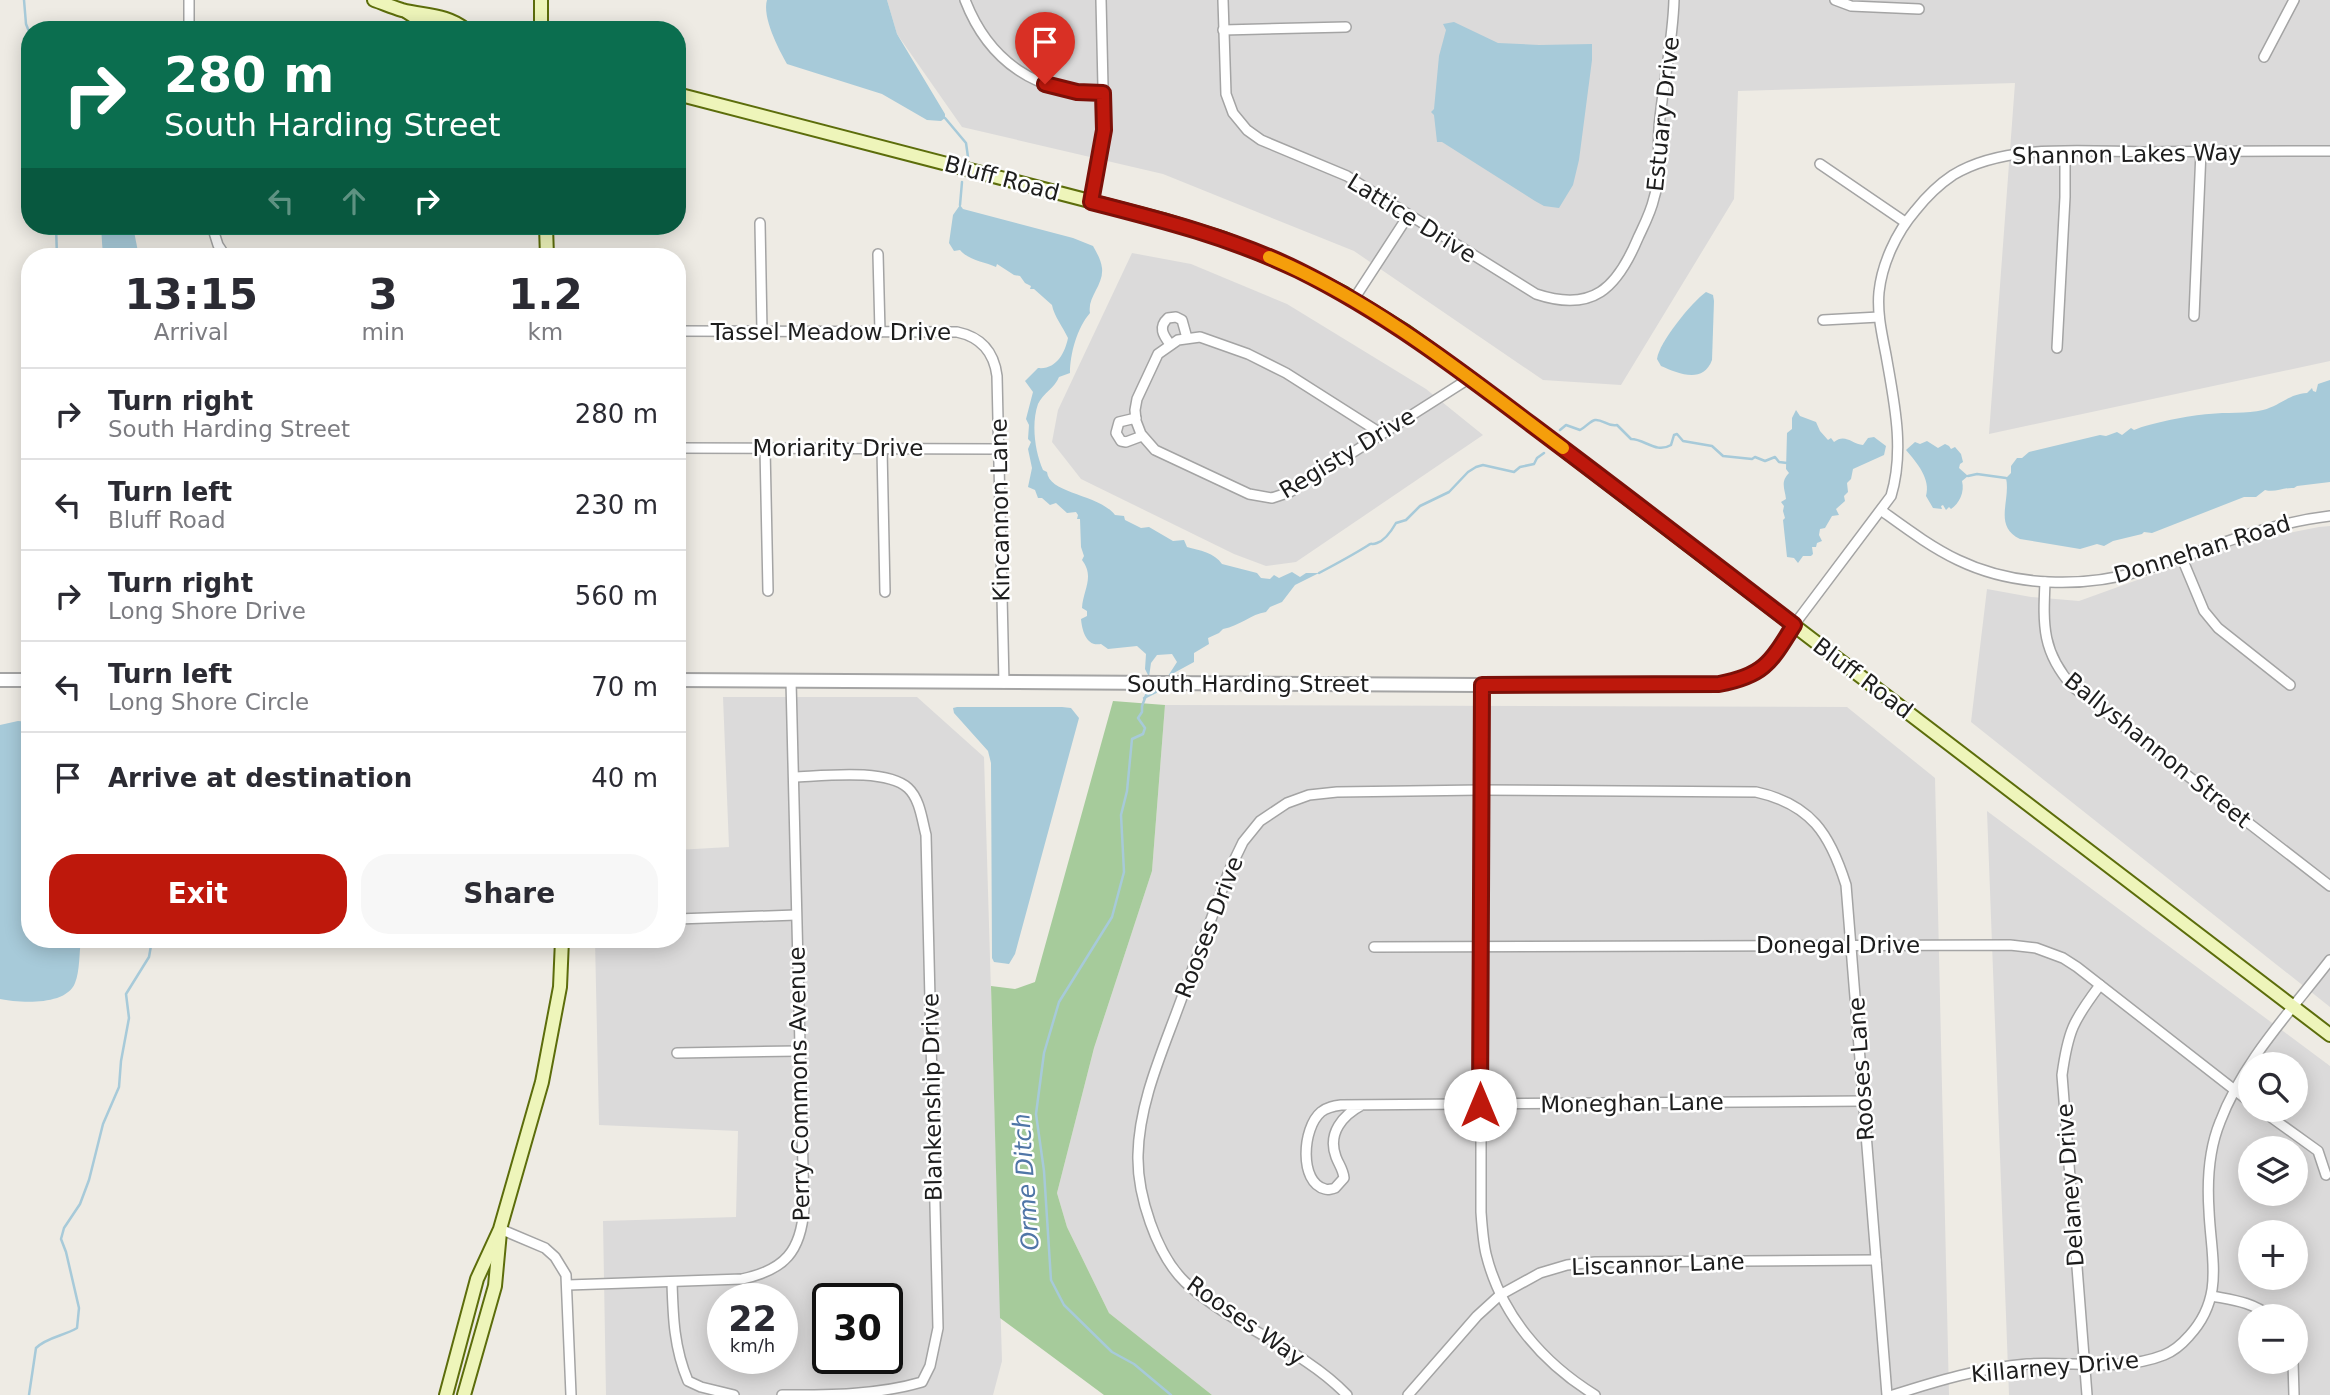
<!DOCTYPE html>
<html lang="en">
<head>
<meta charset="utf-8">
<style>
	body { margin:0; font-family:"DejaVu Sans",sans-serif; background:#f7f7f7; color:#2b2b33; height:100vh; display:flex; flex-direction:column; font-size:26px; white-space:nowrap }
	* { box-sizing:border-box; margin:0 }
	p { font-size:23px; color:#7c7c81 }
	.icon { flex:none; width:38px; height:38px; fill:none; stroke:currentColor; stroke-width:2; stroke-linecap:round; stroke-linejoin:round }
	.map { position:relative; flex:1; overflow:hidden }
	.details { position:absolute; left:21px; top:248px; width:665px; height:700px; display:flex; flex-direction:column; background:#fff; border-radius:28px; box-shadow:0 4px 18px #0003 }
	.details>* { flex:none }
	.guide { position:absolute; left:21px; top:21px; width:665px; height:214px; border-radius:28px; box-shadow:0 4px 18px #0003; background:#0b6e4f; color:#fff; overflow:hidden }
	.fabs { position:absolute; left:2238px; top:1052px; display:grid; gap:14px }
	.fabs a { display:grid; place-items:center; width:70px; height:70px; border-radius:50%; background:#fff; box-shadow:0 4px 18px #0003; font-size:35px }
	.speed { position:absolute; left:707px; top:1283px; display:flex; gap:14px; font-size:35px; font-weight:700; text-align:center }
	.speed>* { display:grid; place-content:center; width:91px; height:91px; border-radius:50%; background:#fff; box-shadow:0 4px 18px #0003; line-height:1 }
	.speed small { font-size:18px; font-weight:400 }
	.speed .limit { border:4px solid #111; border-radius:10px; background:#fff; color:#111 }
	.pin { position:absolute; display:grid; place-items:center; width:60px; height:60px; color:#fff; margin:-72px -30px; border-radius:50% 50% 50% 0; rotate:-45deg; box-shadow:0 0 7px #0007 }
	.pin .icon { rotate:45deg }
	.me { position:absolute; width:77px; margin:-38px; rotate:0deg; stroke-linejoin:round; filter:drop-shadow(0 0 5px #0008) }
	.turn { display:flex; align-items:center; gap:24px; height:147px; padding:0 28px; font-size:32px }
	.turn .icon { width:91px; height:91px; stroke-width:2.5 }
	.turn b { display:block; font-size:49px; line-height:60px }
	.lanes { display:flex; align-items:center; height:66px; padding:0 28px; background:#0003; justify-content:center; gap:35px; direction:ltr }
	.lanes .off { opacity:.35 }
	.eta { display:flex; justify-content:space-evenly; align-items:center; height:119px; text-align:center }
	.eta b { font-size:42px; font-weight:700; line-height:49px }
	.cta { display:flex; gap:14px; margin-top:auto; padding:14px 28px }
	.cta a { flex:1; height:80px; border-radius:28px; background:#be180c; color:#fff; font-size:28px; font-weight:700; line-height:80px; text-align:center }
	.cta a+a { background:#f7f7f7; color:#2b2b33 }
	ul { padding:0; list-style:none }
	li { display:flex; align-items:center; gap:21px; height:91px; padding:0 28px; border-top:2px solid #e1e1e2 }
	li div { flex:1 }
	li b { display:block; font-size:26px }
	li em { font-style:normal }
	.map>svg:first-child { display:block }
	.residential { fill:#dbdada; fill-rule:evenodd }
	.forest { fill:#a6cb9b }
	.water { fill:#a7cad9 }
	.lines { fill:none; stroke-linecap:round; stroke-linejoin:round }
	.stream { stroke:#a7cad9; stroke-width:2.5 }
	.minor-casing { stroke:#a4a4a4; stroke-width:12 }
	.tertiary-casing { stroke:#a4a4a4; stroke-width:16 }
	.secondary-casing { stroke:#5c6d0b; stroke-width:16 }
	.minor { stroke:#fff; stroke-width:9 }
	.tertiary { stroke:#fff; stroke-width:12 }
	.secondary { stroke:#eef5ba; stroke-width:12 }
	.route-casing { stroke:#7c1008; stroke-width:18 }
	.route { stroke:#be180c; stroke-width:12 }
	.slow { stroke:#f59e0b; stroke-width:12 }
	.labels { text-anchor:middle; stroke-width:5; stroke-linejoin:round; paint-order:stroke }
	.street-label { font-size:23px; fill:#1d1d1d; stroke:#fff }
	.water-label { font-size:24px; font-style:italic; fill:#5076a7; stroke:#fff }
</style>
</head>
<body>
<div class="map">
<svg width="2330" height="1395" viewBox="0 0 2330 1395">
	<rect width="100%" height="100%" fill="#eeebe4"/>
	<g class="residential">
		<polygon points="887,0 2330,0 2330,361 1989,434 2015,83 1738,91 1734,199 1621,385 1543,380 1354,251 1163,174 962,127 897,34"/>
		<polygon points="1132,253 1191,264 1287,304 1426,389 1483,435 1296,562 1266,566 1234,554 1081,479 1052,442 1058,410"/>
		<polygon points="2330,526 2330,1007 1971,722 1987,589 2031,597 2079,601 2243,542 2319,527"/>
		<path d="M723 697H917L984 757 1002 1361 993 1395H606L603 1221 736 1217 738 1131 599 1125 595 940H677V850L729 847ZM723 1298H782V1358H723ZM828 1298H887V1358H828Z"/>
		<polygon points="1165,705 1847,707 1935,778 1949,1395 1212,1395 1109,1313 1067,1227 1057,1193 1094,1048 1152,871"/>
		<path d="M1987 811 2330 1066V1395H2009ZM2250 1064H2296V1110H2250ZM2250 1148H2296V1194H2250ZM2250 1232H2296V1278H2250ZM2250 1316H2296V1362H2250Z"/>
	</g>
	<polygon class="forest" points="1113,701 1165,705 1152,871 1094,1048 1057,1193 1067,1227 1109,1313 1212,1395 1104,1395 1000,1318 991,986 1015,989 1035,982"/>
	<g class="water">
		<path d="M767 0H887L897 34 945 114V118L941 121 927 120 882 94 787 64C778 48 762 17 767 0Z"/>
		<polygon points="1454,22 1498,43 1539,45 1592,44 1592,60 1579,160 1573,185 1559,208 1544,206 1535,201 1442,142 1437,142 1434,115 1431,112 1434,109 1439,56 1446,30 1443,24"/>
		<path d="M960 205 963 209 1073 238 1093 246C1097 253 1101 260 1102 268 1104 285 1087 297 1090 313 1077 328 1070 354 1070 373L1059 377C1055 388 1043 393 1038 404 1031 424 1035 452 1043 470L1047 472C1049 494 1099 494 1115 515L1124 516 1125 520 1141 528 1149 527 1173 541 1184 540 1187 547C1199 550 1215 553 1222 564L1257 573 1261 578 1270 579 1274 575 1279 578 1292 572 1300 577 1306 573H1319L1295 585 1282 602 1270 607 1266 612C1251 614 1240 626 1223 629L1219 633 1208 638 1209 644 1194 653V662L1172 674 1168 676 1177 662 1172 654 1157 655 1151 663 1149 677 1145 669 1146 654 1137 646 1108 649 1101 644C1086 647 1082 630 1081 619L1087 616V611L1082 608C1083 590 1095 577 1082 560L1084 556 1081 547 1080 519H1077L1078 515 1076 512 1067 513 1056 503 1050 505 1042 498H1038L1035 490 1028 487 1032 468 1028 449 1031 442 1028 439 1029 425 1026 419 1033 392 1025 381 1038 368C1056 370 1065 353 1068 338 1063 327 1054 316 1052 305L1034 289H1030L1031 286 1025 283 1020 276 1014 275 997 264 996 267C985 262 968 260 960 250L954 251 949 243 953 215Z"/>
		<polygon points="101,226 133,226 139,257 103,257"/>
		<path d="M1706 292 1713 295 1714 301 1712 360C1703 384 1679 374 1661 366L1657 359C1659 342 1692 302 1706 292Z"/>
		<path d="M2330 380V482L2297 486 2294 488C2284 487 2275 493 2265 490L2256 497H2244L2152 533 2144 532 2142 534 2113 541 2104 546 2097 544 2080 549 2020 539C1993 526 2011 500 2006 478L2011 473V466L2017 458H2022L2029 452 2100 435 2106 436 2117 432 2122 435 2131 428 2134 430C2150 423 2191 415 2209 414 2226 412 2247 414 2263 410 2281 405 2289 394 2307 393L2312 388 2313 391 2316 392 2318 384Z"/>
		<path d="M1796 410 1800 416 1816 422 1820 431 1828 440 1831 438 1834 442C1845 433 1852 444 1863 445L1868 438 1874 437 1886 446 1884 455 1853 469 1851 479 1847 483 1848 492 1844 496 1845 501 1836 509 1839 515 1832 516 1825 528 1820 529 1819 535 1822 541 1817 543 1816 547H1812L1813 554 1811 556H1803L1798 563 1794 558 1787 557 1783 520 1785 518 1783 511 1784 506 1781 502 1786 499C1785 489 1780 482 1789 473L1786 469 1787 433 1792 429V418Z"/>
		<path d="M1927 441 1938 448 1945 444 1949 446 1951 449 1955 447 1961 454 1963 462 1960 464 1959 468 1968 476 1962 481C1965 492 1959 504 1951 509L1949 507 1946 510 1943 505 1941 506 1942 509 1933 508 1926 496C1931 479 1917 463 1906 450L1915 442 1920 444Z"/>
		<polygon points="957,707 1062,707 1071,708 1079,718 1015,954 1009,964 994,962 992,958 991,763 988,751 954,713 953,708"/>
		<path d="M18 721 30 722V940H81C79 953 80 971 75 983 66 1006 20 1003 0 999V725Z"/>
	</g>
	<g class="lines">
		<g class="stream">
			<polyline points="24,0 26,24 30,34"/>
			<polyline points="945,118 966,143 968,157"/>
			<polyline points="960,205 962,182"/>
			<polyline points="56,226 57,257"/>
			<path d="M1560 430 1566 425 1580 430C1586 427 1590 421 1595 420 1603 419 1607 427 1617 425L1631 439C1645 439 1656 454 1671 445L1674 435 1677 434 1683 441 1712 446 1723 456 1752 459 1755 457 1765 461 1775 457 1779 462 1787 463"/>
			<polyline points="1968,476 1977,474 2006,478"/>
			<path d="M1319 573C1336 564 1351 556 1367 546 1374 541 1369 546 1377 543 1386 540 1392 530 1396 523L1406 520 1420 506 1449 492 1468 472 1476 467 1483 465 1514 472 1520 467 1534 464 1537 458 1544 453"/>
			<polyline points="1148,690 1142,706 1142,712 1138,718 1145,728 1143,734 1132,739 1127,791 1121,815 1124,872 1112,917 1059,1002 1044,1053 1036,1114 1044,1171 1051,1280 1064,1305 1112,1352 1134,1364 1171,1395"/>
			<polyline points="1144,698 1156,692"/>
			<path d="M29 1395 36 1348C47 1337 64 1336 77 1328L79 1308 66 1252 61 1239 64 1228 80 1204 89 1180 103 1124 119 1087 121 1061 129 1018 126 994 149 957 152 940"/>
		</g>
		<defs>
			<g id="minor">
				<polyline points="189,0 189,30"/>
				<path d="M965 0C989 62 1037 94 1103 93"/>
				<path d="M1223 0 1226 94 1233 113 1247 130 1261 140 1347 176 1536 294C1593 313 1617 288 1638 238 1644 225 1651 212 1654 198 1662 173 1656 144 1660 118 1664 79 1673 39 1674 0"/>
				<polyline points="1835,0 1851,6 1919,9"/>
				<polyline points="1223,30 1346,27"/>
				<polyline points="2264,57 2294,0"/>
				<polyline points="1820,164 1905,222"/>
				<polyline points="1091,202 1104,130 1101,0"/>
				<polyline points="760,223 762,331"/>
				<polyline points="212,226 218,245 226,257"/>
				<polyline points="878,254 880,332"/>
				<polyline points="1354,299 1408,216"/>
				<polyline points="2194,316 2201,151"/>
				<polyline points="1823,320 1879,317"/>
				<path d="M677 331 957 332C981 337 994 352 997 376L1004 683"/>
				<path d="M1170 344C1163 335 1158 327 1168 318L1176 317 1182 320 1187 338"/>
				<polyline points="2057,348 2065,197 2065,152"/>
				<polyline points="1136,418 1119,422 1116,433 1121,441 1126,442 1142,436"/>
				<polyline points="1382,434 1286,373 1248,354 1200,337 1178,340 1158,354 1137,399 1135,410 1136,421 1141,434 1155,450 1249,494 1272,498 1290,492 1382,434 1470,378"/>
				<polyline points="677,448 999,449"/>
				<polyline points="765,448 768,591"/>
				<polyline points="882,449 885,592"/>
				<path d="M1882 511C1907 529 1931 547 1958 560 2014 587 2083 588 2141 571 2206 551 2261 524 2330 516"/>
				<polyline points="2181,556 2204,611 2218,628 2290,685"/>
				<path d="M2045 582C2043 626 2042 652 2073 687L2330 886"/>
				<path d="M1794 625 1891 496C1905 450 1894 401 1886 355 1882 334 1877 314 1879 292 1882 264 1896 233 1915 211 1926 197 1938 185 1953 175 2007 142 2089 152 2150 152 2210 151 2270 151 2330 151"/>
				<path d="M1481 685V1212C1482 1226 1483 1241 1486 1254 1501 1315 1543 1363 1595 1395"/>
				<polyline points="677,919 796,915"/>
				<polyline points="1374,947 2010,945 2036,948 2063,958 2077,967 2250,1102"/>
				<polyline points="677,1053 799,1051"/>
				<path d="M1362 1105C1343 1115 1327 1133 1336 1157 1339 1165 1343 1169 1344 1178L1335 1188C1333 1189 1327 1190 1325 1189 1299 1183 1302 1128 1321 1112 1327 1107 1334 1106 1341 1105L1863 1101"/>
				<polyline points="2261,1110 2318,1151 2326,1175"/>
				<polyline points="500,1229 545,1248 555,1257 566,1275 571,1395"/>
				<path d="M672 1282C673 1317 674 1348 688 1381L701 1387 734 1395"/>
				<path d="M568 1285 742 1279C785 1270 801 1251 804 1208L791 681"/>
				<path d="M2212 1296C2232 1300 2253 1302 2269 1316"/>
				<polyline points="2293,1362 2294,1395"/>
				<path d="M782 1395C829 1395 878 1395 922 1382L930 1366 938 1328 926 835C922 820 920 799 908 788 886 768 822 776 794 777"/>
				<path d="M1347 1395C1301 1347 1233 1327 1185 1282 1156 1254 1137 1194 1138 1155 1139 1105 1160 1057 1177 1011 1194 964 1212 918 1229 871L1243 842 1260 821 1287 803 1309 795 1337 792 1481 790 1756 792C1811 804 1830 834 1846 885L1887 1395"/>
				<polyline points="1408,1395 1477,1316 1500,1295 1540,1273 1567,1265 1595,1262 1876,1260"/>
				<path d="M1893 1395C1937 1381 1980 1368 2027 1364 2072 1361 2121 1372 2164 1355 2174 1351 2182 1344 2189 1336 2225 1297 2211 1258 2209 1211 2207 1181 2209 1149 2220 1122 2243 1061 2291 1011 2330 960"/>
				<path d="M2087 1395 2062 1075C2068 1031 2073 1021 2100 985"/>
			</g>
			<g id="tertiary">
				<polyline points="0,680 30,680"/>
				<path d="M677 680 1481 685 1719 684C1764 676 1771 662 1794 625"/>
			</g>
			<g id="secondary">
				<path d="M374 0C383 3 392 7 402 10 424 16 447 14 466 30"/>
				<polyline points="541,0 541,30"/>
				<polyline points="407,12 424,23 443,30"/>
				<polyline points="677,94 1163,220 1224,239 1290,266 1345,294 1405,331 1470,378 2330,1035"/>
				<polyline points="546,226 547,257"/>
				<polyline points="446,1395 477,1279 500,1229 542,1082 560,987 562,940"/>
				<polyline points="464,1395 495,1286 500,1232"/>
			</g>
		</defs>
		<use href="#minor" class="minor-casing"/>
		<use href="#tertiary" class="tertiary-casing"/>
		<use href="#secondary" class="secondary-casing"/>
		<use href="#minor" class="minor"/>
		<use href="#tertiary" class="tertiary"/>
		<use href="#secondary" class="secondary"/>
	</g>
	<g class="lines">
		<defs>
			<path id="route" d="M1045 84 1077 92 1103 93 1104 130 1091 202C1162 220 1232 238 1298 270 1383 312 1457 368 1532 425 1620 491 1707 558 1794 625 1771 662 1764 676 1719 684L1482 685 1480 1105"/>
		</defs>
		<use href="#route" class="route-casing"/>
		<use href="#route" class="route"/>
		<path class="slow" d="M1269 257C1378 303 1469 378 1563 448"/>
	</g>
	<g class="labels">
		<g class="street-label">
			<text transform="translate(1663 114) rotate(-84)" y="8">Estuary Drive</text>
			<text transform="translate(2127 154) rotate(-1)" y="8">Shannon Lakes Way</text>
			<text transform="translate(1002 178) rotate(15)" y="8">Bluff Road</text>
			<text transform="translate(1412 218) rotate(32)" y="8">Lattice Drive</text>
			<text x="831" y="340">Tassel Meadow Drive</text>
			<text x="838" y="456">Moriarity Drive</text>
			<text transform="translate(1347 453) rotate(-31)" y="8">Registy Drive</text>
			<text transform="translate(1000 510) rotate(-91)" y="8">Kincannon Lane</text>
			<text transform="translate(2202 549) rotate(-17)" y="8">Donnehan Road</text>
			<text transform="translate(1863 678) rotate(37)" y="8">Bluff Road</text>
			<text x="1248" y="692">South Harding Street</text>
			<text transform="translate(2158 750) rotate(39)" y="8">Ballyshannon Street</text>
			<text transform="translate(1209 927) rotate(-69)" y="8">Rooses Drive</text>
			<text x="1838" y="953">Donegal Drive</text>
			<text transform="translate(1861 1069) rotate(-94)" y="8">Rooses Lane</text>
			<text transform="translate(799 1084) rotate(-91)" y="8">Perry Commons Avenue</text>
			<text transform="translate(932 1097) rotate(-91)" y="8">Blankenship Drive</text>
			<text transform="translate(1632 1103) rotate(-1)" y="8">Moneghan Lane</text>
			<text transform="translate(2070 1185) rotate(-94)" y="8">Delaney Drive</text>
			<text transform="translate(1658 1264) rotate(-2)" y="8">Liscannor Lane</text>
			<text transform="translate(1246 1321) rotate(35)" y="8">Rooses Way</text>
			<text transform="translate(2055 1367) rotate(-5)" y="8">Killarney Drive</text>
		</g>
		<g class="water-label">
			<text transform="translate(1026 1182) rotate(-94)" y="8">Orme Ditch</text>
		</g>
	</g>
</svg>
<div class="fabs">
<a><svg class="icon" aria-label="search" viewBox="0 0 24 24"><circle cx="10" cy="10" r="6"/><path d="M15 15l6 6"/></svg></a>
<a><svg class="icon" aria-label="layers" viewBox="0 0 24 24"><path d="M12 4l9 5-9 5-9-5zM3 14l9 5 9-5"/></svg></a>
<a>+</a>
<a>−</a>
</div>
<div class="speed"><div>22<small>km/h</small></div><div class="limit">30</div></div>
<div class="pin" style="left:1045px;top:84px;background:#d93025"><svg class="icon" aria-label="arrive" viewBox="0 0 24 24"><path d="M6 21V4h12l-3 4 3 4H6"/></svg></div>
<svg class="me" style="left:1480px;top:1105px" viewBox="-20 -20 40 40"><circle r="19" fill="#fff"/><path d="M0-13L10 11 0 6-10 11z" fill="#be180c"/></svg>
<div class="guide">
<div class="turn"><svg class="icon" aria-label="right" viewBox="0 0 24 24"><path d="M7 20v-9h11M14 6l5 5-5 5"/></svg><div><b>280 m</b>South Harding Street</div></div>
<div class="lanes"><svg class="icon off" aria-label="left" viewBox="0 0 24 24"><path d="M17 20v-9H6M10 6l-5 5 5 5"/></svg><svg class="icon off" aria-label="ahead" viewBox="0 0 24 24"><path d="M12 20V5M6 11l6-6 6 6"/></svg><svg class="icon" aria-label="right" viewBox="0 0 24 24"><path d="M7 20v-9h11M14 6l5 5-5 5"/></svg></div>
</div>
<section class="details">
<div class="eta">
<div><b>13:15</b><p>Arrival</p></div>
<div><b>3</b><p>min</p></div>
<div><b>1.2</b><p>km</p></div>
</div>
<ul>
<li><svg class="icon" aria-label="right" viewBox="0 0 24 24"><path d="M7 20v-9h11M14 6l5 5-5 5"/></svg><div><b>Turn right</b><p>South Harding Street</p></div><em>280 m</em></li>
<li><svg class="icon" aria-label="left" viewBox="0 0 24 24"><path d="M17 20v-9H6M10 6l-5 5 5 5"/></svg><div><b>Turn left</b><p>Bluff Road</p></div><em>230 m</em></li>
<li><svg class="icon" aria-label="right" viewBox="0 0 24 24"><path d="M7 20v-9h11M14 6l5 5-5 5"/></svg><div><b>Turn right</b><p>Long Shore Drive</p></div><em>560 m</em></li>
<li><svg class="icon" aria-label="left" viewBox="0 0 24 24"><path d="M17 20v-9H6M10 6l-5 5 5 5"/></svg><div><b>Turn left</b><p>Long Shore Circle</p></div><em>70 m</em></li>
<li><svg class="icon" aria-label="arrive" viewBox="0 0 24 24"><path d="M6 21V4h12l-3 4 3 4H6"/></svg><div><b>Arrive at destination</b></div><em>40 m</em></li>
</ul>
<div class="cta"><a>Exit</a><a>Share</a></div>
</section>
</div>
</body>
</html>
